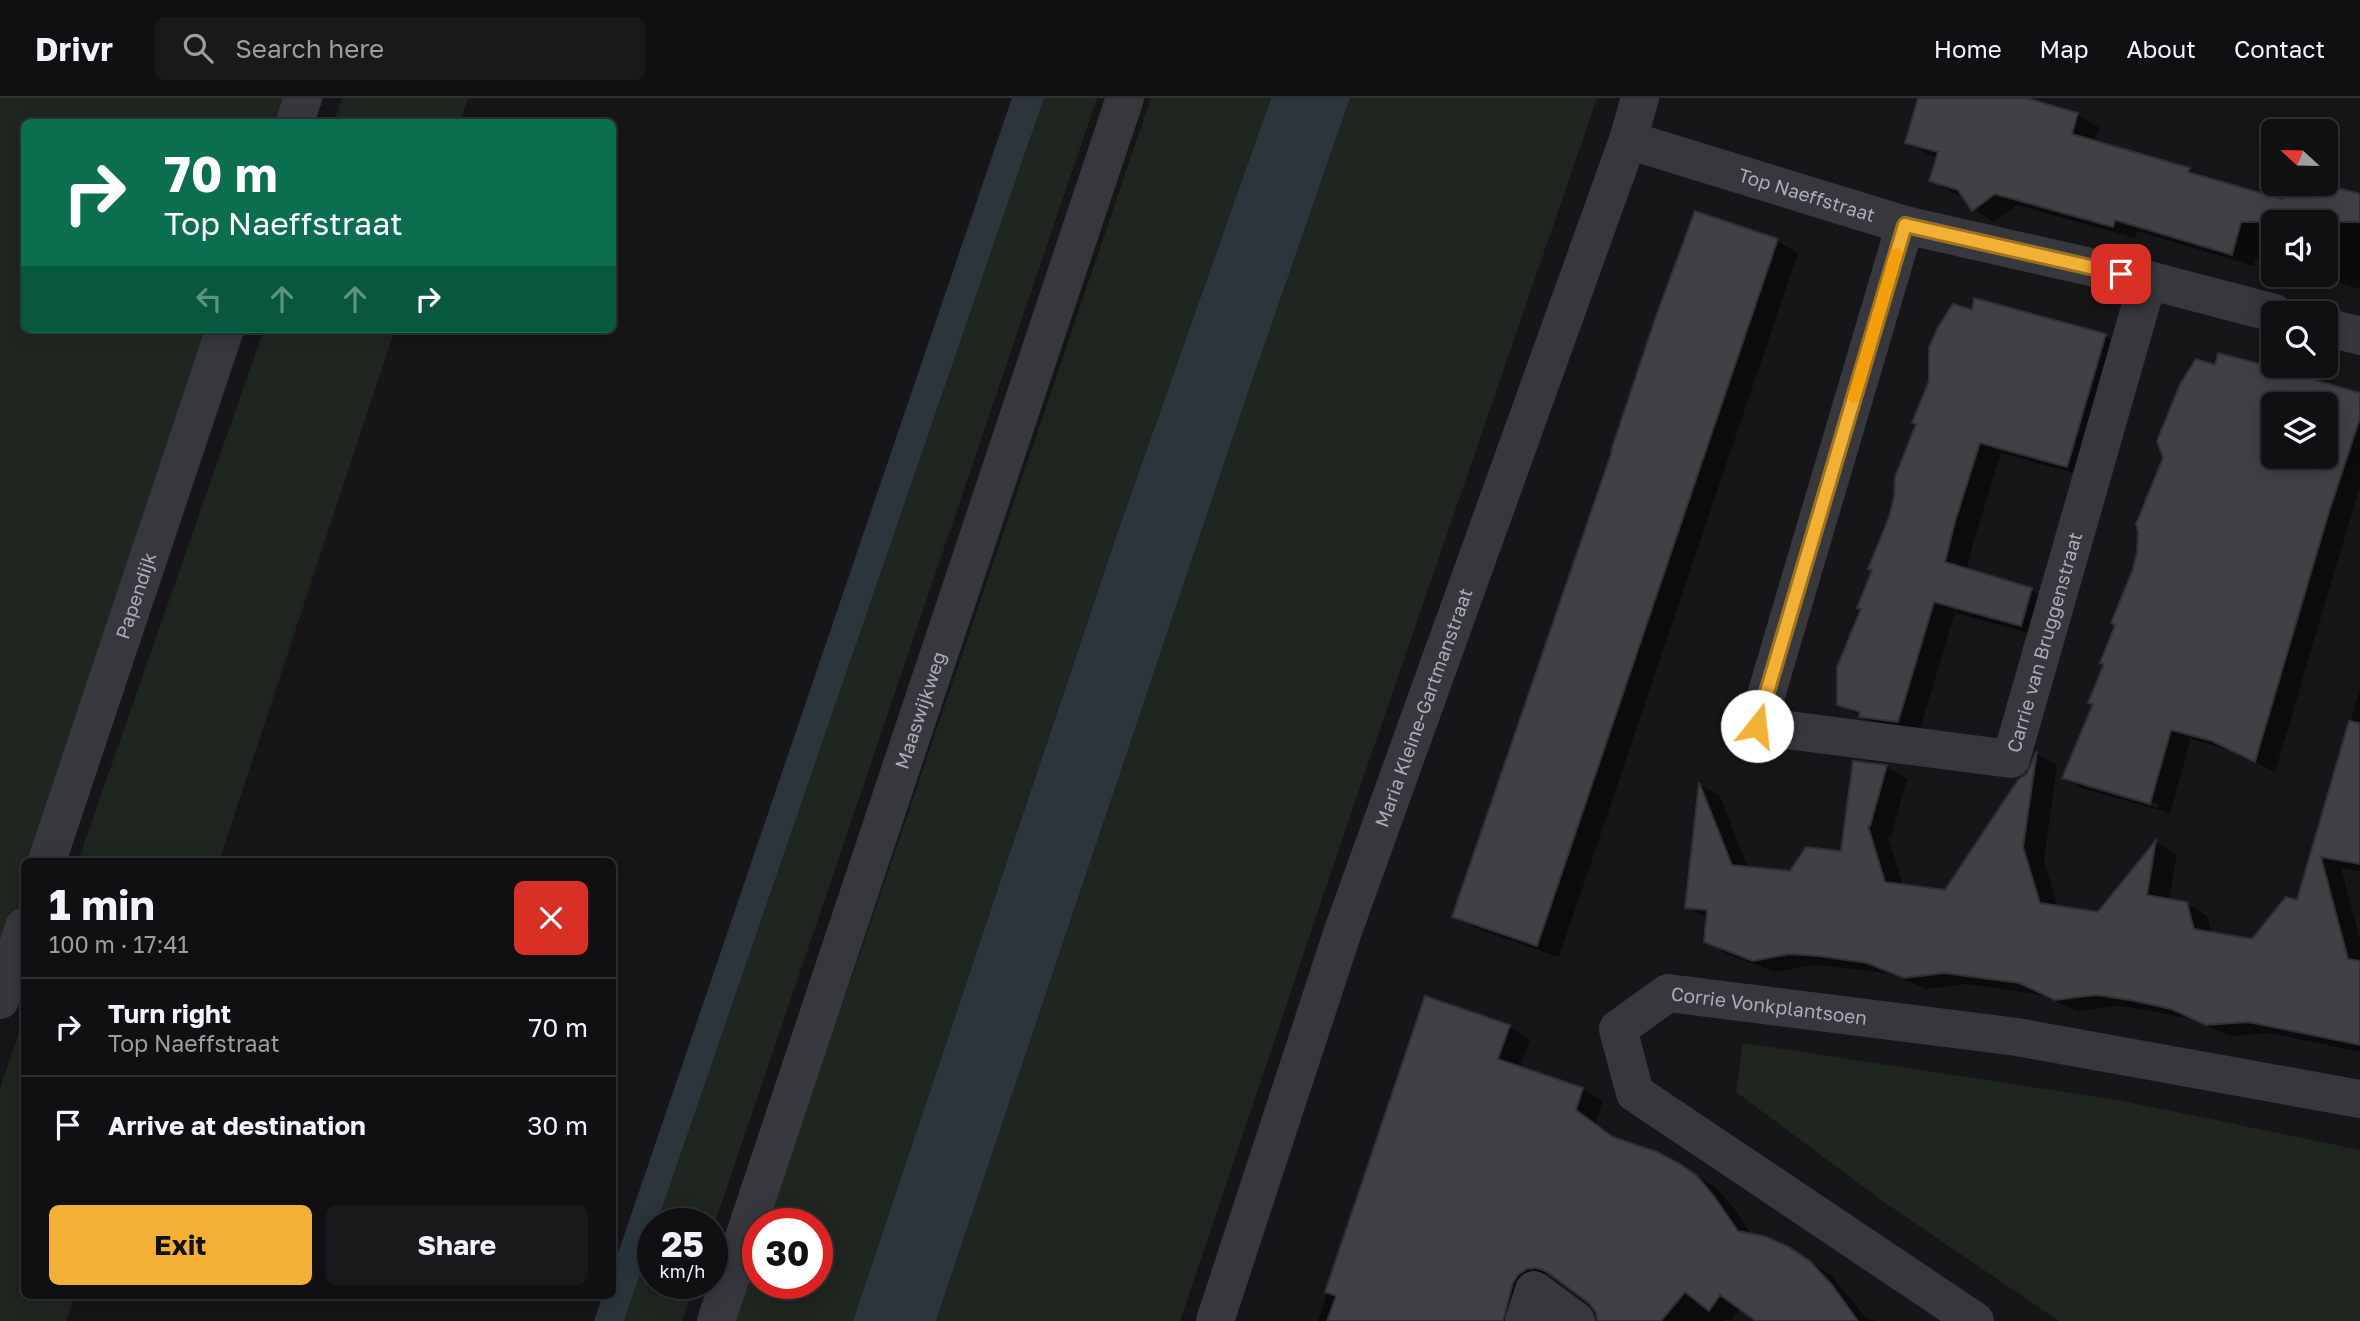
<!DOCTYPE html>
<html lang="en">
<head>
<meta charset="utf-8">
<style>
	body { margin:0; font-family:"Golos Text",sans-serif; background:#19191b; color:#f1f3f6; height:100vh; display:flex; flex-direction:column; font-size:26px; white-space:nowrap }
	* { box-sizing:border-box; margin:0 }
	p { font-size:23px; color:#9c9d9f }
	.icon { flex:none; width:38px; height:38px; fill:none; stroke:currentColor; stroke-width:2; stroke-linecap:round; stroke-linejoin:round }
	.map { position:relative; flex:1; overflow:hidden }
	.side { position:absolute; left:21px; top:760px; width:595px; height:441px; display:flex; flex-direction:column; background:#101012; border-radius:10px; box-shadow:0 4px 18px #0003,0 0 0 2px #303032 }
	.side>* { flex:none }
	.guide { position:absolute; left:21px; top:21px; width:595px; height:214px; border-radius:10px; box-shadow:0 4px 18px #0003,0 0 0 2px #303032; background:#0b6e4f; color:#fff; overflow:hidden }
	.needle { width:46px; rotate:292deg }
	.tools { position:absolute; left:2261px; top:21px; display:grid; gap:14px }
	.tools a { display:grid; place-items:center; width:77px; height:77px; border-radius:10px; background:#101012; box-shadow:0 4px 18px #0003,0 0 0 2px #303032; font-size:35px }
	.speed { position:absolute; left:637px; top:1110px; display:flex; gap:14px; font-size:35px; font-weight:700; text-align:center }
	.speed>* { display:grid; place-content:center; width:91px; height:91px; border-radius:50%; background:#101012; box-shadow:0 4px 18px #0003,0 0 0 2px #303032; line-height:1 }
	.speed small { font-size:18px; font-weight:400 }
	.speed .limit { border:10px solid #d22; background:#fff; color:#111 }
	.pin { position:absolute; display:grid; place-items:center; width:60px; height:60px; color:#fff; margin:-30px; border-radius:14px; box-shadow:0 4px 10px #0006 }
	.me { position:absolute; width:77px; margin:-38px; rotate:16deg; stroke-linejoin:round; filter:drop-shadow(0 0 5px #0008) }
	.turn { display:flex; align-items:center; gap:24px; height:147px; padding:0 28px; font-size:32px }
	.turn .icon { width:91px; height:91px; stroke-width:2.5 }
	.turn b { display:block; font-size:49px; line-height:60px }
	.lanes { display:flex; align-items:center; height:66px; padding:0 28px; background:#0003; justify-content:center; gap:35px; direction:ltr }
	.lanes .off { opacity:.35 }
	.round { display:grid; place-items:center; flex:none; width:74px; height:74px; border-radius:10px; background:#19191b }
	.headline { display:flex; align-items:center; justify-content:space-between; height:119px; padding:0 28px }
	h1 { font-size:42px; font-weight:700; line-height:52px }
	.action { display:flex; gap:14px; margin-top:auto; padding:14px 28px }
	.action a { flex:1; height:80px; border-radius:10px; background:#f2b134; color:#111; font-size:28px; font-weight:700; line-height:80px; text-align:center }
	.action a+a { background:#19191b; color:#f1f3f6 }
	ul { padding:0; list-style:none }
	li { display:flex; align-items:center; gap:21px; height:98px; padding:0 28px; border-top:2px solid #303032 }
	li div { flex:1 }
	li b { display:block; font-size:26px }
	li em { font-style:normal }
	header { display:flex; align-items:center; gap:42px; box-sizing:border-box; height:98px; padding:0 35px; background:#101012; border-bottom:2px solid #303032 }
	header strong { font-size:33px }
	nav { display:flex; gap:38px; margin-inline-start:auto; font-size:24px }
	.search { width:490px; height:63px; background:#19191b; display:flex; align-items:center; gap:18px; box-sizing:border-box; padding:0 24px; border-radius:10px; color:#9c9d9f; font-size:26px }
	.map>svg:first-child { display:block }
	.green { fill:#1e261f }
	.water { fill:#2c353c }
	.shadow { fill:#0007; fill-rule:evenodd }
	.building { fill:#404145; stroke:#303034; stroke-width:2; fill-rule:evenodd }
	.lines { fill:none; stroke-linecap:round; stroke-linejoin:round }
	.minor { stroke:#37383d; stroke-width:38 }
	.tertiary { stroke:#37383d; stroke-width:38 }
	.route-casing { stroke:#9d7322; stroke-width:18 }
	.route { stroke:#f2b134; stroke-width:12 }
	.slow { stroke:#f59e0b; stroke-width:12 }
	.labels { text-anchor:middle; stroke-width:6; stroke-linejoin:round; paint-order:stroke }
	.street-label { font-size:19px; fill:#a8adb8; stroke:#111113 }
</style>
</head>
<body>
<header>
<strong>Drivr</strong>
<div class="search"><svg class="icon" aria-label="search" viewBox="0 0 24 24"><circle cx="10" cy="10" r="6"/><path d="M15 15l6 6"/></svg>Search here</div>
<nav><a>Home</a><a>Map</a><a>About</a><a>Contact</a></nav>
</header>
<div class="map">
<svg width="2360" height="1223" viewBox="0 0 2360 1223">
	<rect width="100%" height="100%" fill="#161618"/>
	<g class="green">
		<polygon points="0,0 292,0 283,24 24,24 24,231 214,231 36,763 24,763 24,796 0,869"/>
		<polygon points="342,0 468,0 460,24 334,24"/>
		<polygon points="1044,0 1097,0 712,1133 712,1125 657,1125"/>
		<polygon points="1151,0 1271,0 1117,436 853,1223 733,1223 758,1152 758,1185 817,1185 817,1125 767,1125 906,722"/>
		<polygon points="1350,0 1597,0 1348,724 1180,1223 936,1223 1244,306"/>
		<polygon points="264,231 395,231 219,763 78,763"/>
		<polygon points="24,919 24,1197 75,1197 66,1223 0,1223 0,991"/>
		<polygon points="1743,945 2118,1002 2360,1052 2360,1223 2059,1223 1878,1100 1736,994"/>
		<polygon points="653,1138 653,1185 695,1185 682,1223 624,1223"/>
	</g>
	<g class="water">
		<polygon points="1012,0 1044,0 657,1125 653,1125 653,1138 624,1223 594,1223 603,1197 612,1197 613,1170"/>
		<polygon points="1271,0 1350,0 1244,306 936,1223 853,1223 1117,436"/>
	</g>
	<g class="shadow">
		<polygon points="1920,0 2019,0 2078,17 2099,29 2094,44 2189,71 2205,81 2283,104 2288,86 2317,86 2360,99 2360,191 2312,177 2326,177 2326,124 2273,124 2273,166 2256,160 2253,168 2137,133 2135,140 2017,107 1994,124 1973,111 1964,98 1953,95 1931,82 1938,59 1929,57 1907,44"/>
		<polygon points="1777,143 1798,155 1559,859 1476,830 1455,818"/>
		<polygon points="1973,214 2105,238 2125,250 2088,379 2001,355 1976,436 1966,473 2031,492 2052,504 2042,539 1955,515 1919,635 1881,630 1839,606"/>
		<path d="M2216 269 2360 297V388L2275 674 2233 653 2191 641 2170 715 2084 691 2065 680 2094 606 2106 566ZM2273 306H2326V359H2273ZM2083 685 2159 706 2158 710 2083 688Z"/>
		<polygon points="2360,590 2360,773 2341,770 2360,842 2360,954 2271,935 2229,938 2194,922 2153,913 2118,908 2077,913 2042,897 1966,886 1927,891 1890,876 1840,869 1812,867 1775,874 1727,856 1706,844 1708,821 1687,809 1701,687 1720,698 1748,770 1791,775 1843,755 1886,669 1907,681 1891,739 1888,738 1903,788 1946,794 2029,677 2038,656 2057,667 2044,762 2058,810 2099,816 2157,745 2177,756 2169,802 2186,805 2207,818 2212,836 2253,843 2298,804"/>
		<polygon points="1426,900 1510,929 1530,941 1520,970 1582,991 1603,1003 1596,1025 1621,1044 1680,1067 1701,1080 1718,1092 1735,1112 1752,1138 1789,1150 1810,1163 1832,1178 1866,1220 1876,1223 1758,1223 1740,1209 1731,1223 1726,1221 1725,1223 1611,1223 1550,1165 1525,1223 1318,1223"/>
	</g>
	<g class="building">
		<polygon points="1918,0 2026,0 2078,15 2072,36 2190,70 2188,74 2282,101 2286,86 2324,86 2360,96 2360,124 2241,124 2232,157 2115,122 2113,129 1995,96 1972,113 1958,92 1929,83 1938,54 1905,45"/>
		<polygon points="1695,113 1778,141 1537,848 1452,819 1612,353 1611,353 1655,221"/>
		<polygon points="1974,200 2106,236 2067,369 1980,345 1955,424 1945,464 2032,490 2021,528 1934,504 1898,624 1859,619 1860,614 1837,607 1837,569 1861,511 1857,510 1872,472 1868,471 1889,419 1894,399 1895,379 1916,326 1912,325 1929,283 1929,250 1937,231 1953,206 1972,212"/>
		<path d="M2218 255 2264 267 2360 295V320L2328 417 2255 664 2212 643 2171 632 2150 706 2062 680 2093 606 2088 605 2104 566 2100 565 2115 527 2111 525 2132 474 2137 454 2138 434 2136 426 2163 360 2157 343 2180 286 2196 261 2215 267ZM2273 306H2326V359H2273Z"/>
		<polygon points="2349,623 2360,625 2360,766 2321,759 2348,861 2360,863 2360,947 2248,924 2206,927 2171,911 2130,902 2096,897 2055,902 2019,885 1944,875 1904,880 1867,865 1818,858 1789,856 1753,863 1704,844 1707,812 1685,810 1699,684 1732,767 1790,773 1806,749 1841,753 1853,663 1887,667 1870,728 1868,728 1885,784 1945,792 2018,682 2027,675 2037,653 2023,749 2040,805 2098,814 2156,742 2147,797 2187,804 2194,831 2252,841 2286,799 2297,802"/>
		<polygon points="1425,898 1510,927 1498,961 1583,990 1576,1012 1613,1039 1657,1054 1680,1066 1697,1078 1714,1098 1738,1133 1764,1138 1789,1149 1811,1164 1832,1187 1858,1223 1756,1223 1720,1197 1709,1213 1685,1194 1661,1223 1597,1223 1596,1214 1589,1205 1547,1174 1537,1170 1527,1171 1518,1177 1513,1185 1503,1223 1327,1223 1336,1198 1325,1194"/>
	</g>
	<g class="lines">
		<g class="minor">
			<polyline points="295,24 303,0"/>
			<path id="s1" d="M1628 42 1905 127 2148 182 2274 215"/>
			<path id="s2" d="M1905 127 1757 628 2011 661 2148 182"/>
			<polyline points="2326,229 2360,238"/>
			<path id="s3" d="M47 763 225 231"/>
			<polyline points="0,902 24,829"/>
			<path id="s4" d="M1215 1223 1343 833 1628 42 1640 0"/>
			<polyline points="1524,1223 1534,1192 1576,1223"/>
			<path id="s5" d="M1975 1223 1635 995 1618 931 1668 895 2017 939 2360 1001"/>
		</g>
		<path class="tertiary" id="s6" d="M716 1223 1125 0"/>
	</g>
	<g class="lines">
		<defs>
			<polyline id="route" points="1757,628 1905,127 2121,176"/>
		</defs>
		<use href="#route" class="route-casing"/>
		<use href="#route" class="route"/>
		<polyline class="slow" points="1854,299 1896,156"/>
	</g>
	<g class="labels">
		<g class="street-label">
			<text dy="7" stroke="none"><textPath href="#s1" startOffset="187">Top Naeffstraat</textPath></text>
			<text dy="7" stroke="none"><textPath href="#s3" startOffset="280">Papendijk</textPath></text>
			<text dy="7" stroke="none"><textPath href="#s2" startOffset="900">Carrie van Bruggenstraat</textPath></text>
			<text dy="7" stroke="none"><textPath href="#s4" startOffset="648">Maria Kleine-Gartmanstraat</textPath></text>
			<text dy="7" stroke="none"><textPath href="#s6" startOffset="644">Maaswijkweg</textPath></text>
			<text dy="7" stroke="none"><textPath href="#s5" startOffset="639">Corrie Vonkplantsoen</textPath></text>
		</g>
	</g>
</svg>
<div class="tools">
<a><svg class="needle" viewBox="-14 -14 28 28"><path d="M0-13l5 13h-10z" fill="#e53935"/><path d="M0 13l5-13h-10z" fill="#9c9d9f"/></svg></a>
<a><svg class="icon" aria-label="sound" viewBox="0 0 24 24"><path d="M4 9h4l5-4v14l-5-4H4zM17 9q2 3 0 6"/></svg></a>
<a><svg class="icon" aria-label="search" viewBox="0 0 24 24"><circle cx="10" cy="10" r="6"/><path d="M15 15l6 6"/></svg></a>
<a><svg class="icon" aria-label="layers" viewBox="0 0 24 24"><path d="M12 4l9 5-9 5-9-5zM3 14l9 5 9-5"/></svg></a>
</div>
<div class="speed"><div>25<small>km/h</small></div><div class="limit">30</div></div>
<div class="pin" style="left:2121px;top:176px;background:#d93025"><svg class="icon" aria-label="arrive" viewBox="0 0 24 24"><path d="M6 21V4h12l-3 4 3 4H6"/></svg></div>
<svg class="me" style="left:1757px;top:628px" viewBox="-20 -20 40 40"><circle r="19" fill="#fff"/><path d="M0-13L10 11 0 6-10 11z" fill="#f2b134"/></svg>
<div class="guide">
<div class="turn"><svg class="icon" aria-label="right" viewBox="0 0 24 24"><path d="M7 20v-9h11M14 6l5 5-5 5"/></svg><div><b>70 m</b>Top Naeffstraat</div></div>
<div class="lanes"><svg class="icon off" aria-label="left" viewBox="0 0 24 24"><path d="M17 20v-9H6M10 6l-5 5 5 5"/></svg><svg class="icon off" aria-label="ahead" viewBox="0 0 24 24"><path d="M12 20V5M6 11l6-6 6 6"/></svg><svg class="icon off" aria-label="ahead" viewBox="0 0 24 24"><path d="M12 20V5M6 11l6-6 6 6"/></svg><svg class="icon" aria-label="right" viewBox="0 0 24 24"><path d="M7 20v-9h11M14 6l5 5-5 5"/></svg></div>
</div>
<section class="side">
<div class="headline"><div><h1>1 min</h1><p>100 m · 17:41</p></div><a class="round" style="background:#d93025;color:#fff"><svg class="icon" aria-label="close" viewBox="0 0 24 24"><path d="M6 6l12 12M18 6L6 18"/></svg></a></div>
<ul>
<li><svg class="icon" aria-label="right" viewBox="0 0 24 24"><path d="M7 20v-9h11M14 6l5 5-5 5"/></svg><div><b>Turn right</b><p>Top Naeffstraat</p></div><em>70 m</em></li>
<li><svg class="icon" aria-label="arrive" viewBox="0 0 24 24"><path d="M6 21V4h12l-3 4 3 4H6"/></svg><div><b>Arrive at destination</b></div><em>30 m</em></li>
</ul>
<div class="action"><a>Exit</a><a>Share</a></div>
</section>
</div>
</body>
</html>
